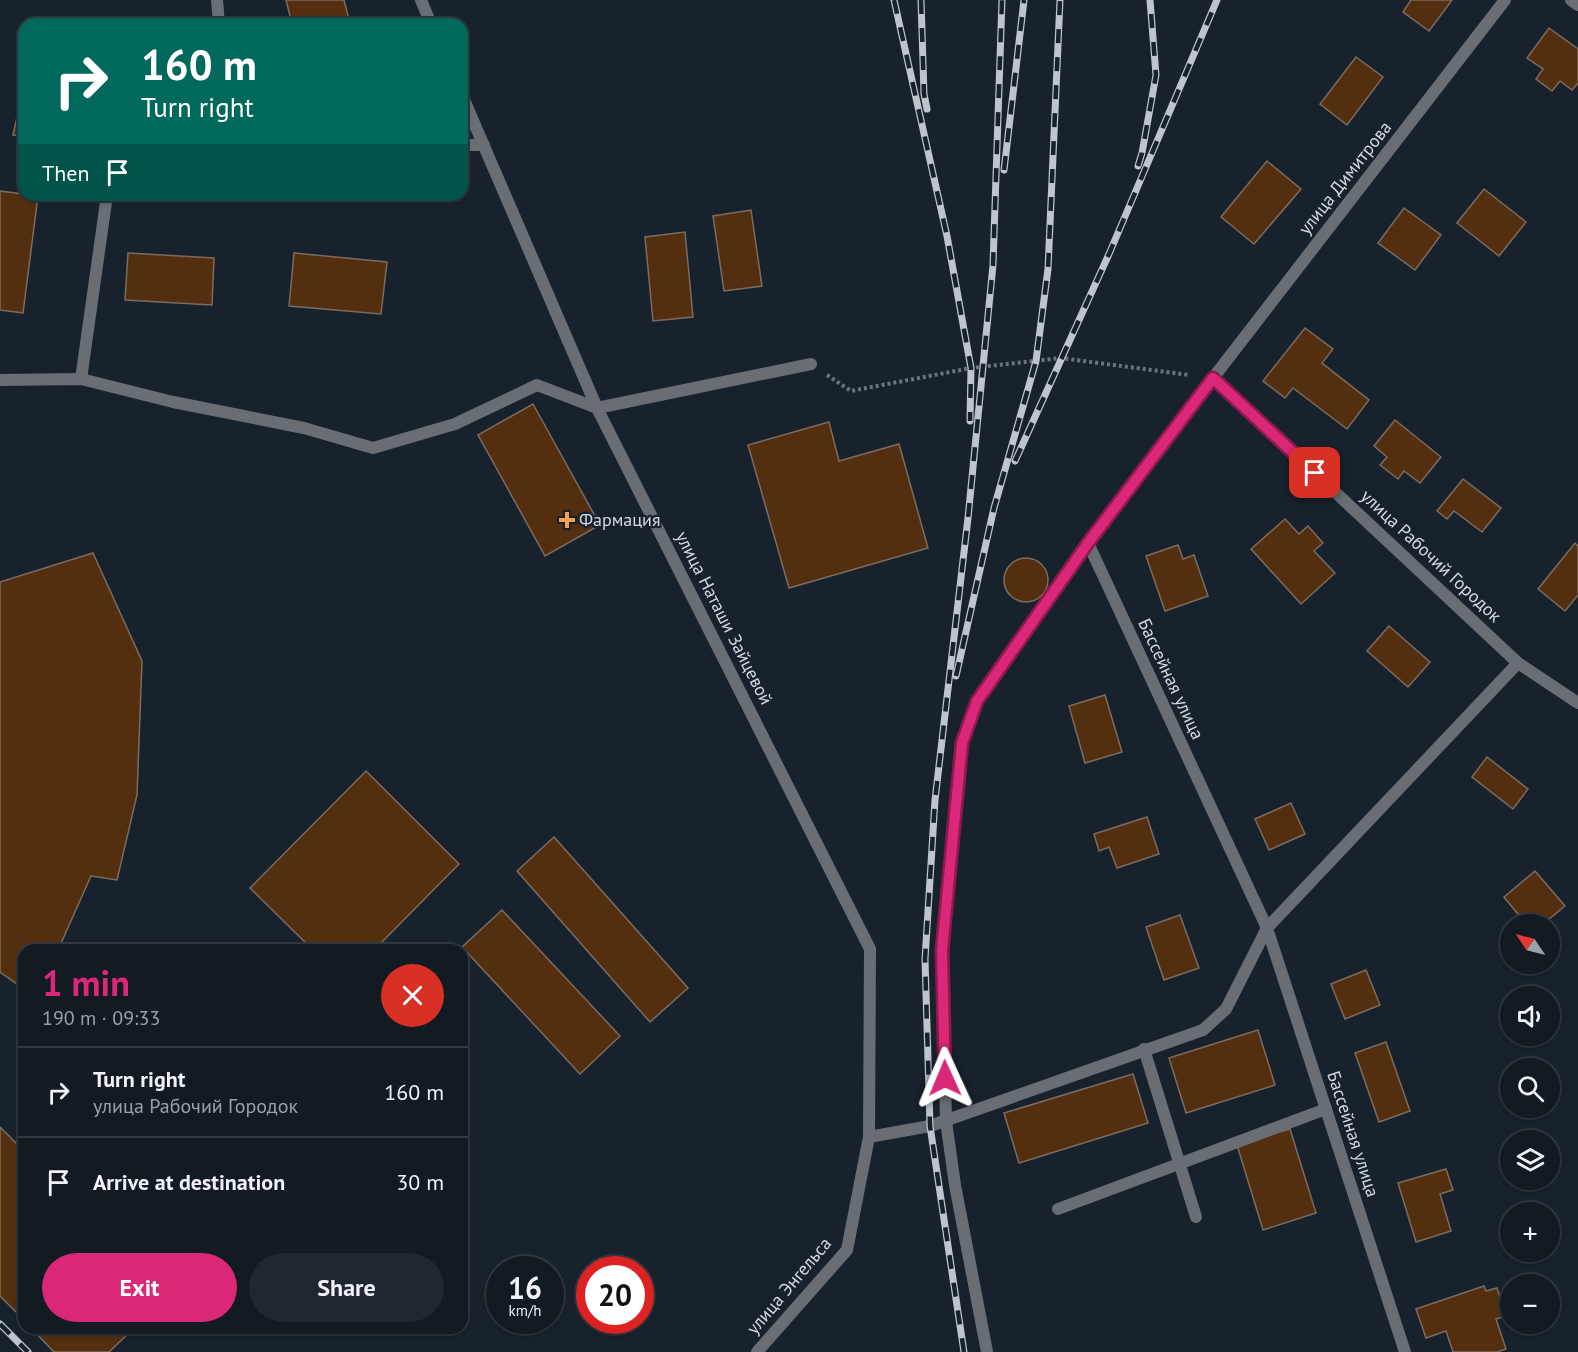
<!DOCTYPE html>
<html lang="en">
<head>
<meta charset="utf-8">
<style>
	body { margin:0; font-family:"PT Sans",sans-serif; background:#1f272f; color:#f1f3f6; height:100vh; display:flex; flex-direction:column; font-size:22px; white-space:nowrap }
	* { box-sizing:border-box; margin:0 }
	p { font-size:20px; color:#9ca1a5 }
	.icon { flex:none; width:33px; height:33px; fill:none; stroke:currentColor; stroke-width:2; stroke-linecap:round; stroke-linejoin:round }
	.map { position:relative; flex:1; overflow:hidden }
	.drawer { position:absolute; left:18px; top:944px; width:450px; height:390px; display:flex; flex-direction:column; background:#121a22; border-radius:18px; box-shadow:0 2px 4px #0004,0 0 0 2px #313840 }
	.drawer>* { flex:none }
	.banner { position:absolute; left:18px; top:18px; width:450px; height:183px; border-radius:18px; box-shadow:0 2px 4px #0004,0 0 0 2px #313840; background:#00695c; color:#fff; overflow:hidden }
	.needle { width:39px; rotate:305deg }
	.controls { position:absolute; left:1500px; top:914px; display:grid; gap:12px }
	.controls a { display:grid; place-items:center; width:60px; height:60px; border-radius:50%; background:#121a22; box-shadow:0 2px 4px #0004,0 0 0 2px #313840; font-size:30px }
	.speed { position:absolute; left:486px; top:1256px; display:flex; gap:12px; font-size:30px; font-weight:700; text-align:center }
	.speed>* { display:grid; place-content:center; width:78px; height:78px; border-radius:50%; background:#121a22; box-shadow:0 2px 4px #0004,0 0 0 2px #313840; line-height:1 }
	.speed small { font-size:15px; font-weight:400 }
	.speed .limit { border:9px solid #d22; background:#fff; color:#111 }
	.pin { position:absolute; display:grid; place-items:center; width:51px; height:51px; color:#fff; margin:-26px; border-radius:12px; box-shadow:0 3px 9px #0006 }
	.me { position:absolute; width:66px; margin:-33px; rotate:359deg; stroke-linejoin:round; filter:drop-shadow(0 0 4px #0008) }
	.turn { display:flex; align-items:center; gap:21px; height:126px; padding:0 24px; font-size:27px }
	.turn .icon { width:78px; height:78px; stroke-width:2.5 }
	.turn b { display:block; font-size:42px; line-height:51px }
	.then { display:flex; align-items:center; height:57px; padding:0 24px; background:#0003; gap:12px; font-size:22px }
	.round { display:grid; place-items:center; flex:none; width:63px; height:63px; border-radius:32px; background:#1f272f }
	.summary { display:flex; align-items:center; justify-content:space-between; height:102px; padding:0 24px }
	h1 { font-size:36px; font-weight:700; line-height:45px; color:#db2777 }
	.cta { display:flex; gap:12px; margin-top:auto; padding:12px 24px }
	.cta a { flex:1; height:69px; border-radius:36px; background:#db2777; color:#fff; font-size:24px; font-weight:700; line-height:69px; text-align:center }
	.cta a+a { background:#1f272f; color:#f1f3f6 }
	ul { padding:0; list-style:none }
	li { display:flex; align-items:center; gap:18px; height:90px; padding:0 24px; border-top:2px solid #313840 }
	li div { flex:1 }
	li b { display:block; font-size:22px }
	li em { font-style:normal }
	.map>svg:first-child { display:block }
	.building { fill:#542f0f; stroke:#7b6c61; stroke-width:1.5 }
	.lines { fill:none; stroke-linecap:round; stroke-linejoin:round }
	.path { stroke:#6c757e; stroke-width:4; stroke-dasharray:3 3; stroke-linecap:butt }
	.service { stroke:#696e74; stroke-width:12 }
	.minor { stroke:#696e74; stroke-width:12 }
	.tertiary { stroke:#696e74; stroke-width:12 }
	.rail-casing { stroke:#bec5cd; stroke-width:7 }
	.rail { stroke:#18222d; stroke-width:4.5; stroke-dasharray:14; stroke-linecap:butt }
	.route-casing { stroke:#8e194d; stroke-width:15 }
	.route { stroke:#db2777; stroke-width:10 }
	.poi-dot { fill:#fc9e52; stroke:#18222d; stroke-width:2 }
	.labels { text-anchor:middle; stroke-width:4.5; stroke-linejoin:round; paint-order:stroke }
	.street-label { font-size:18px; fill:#d3dae1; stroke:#18222d }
	.poi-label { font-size:18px; fill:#d3dae1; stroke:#18222d; text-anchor:start }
</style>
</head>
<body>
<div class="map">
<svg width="1578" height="1352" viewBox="0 0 1578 1352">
	<rect width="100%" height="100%" fill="#18222d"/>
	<g class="building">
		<polygon points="286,0 344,0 350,24 292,24"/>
		<polygon points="1411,0 1452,0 1429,31 1403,12"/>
		<polygon points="1549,28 1578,49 1578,83 1572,90 1560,81 1552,91 1536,79 1543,69 1527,58"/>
		<polygon points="1356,57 1383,77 1347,125 1320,104"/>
		<polygon points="24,86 24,137 13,135"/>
		<polygon points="1267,161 1301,189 1254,244 1221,217"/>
		<polygon points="1484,189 1526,222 1499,256 1457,223"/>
		<polygon points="0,191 38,196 23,313 0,310"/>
		<polygon points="1404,208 1441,235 1415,270 1378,243"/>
		<polygon points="751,210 762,286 724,291 713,216"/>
		<polygon points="685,232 693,317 653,321 645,237"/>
		<polygon points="128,253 214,258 212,305 125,300"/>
		<polygon points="294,253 387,262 381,314 289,306"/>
		<polygon points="1305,328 1333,349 1322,363 1369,400 1347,429 1293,388 1285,398 1263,381"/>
		<polygon points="533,404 600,525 545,556 478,435"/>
		<polygon points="1395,420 1441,457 1420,483 1404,471 1398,479 1380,465 1387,457 1374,446"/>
		<polygon points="829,422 839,461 899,444 928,548 789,588 748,445"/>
		<polygon points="1463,479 1501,508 1482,532 1454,511 1447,519 1437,511"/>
		<polygon points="1285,519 1299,534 1308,526 1323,543 1314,551 1335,573 1301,604 1251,549"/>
		<polygon points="1575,543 1578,546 1578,595 1565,611 1538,589"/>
		<polygon points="1178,545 1183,559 1194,555 1208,596 1165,611 1146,556"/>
		<polygon points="93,553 142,661 137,795 117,880 91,876 58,950 24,950 24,989 0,972 0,582"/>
		<circle cx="1026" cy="580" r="22"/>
		<polygon points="1389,626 1430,662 1408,687 1367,651"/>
		<polygon points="1105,695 1122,752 1085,763 1069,706"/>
		<polygon points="1487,757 1528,789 1513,809 1472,777"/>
		<polygon points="366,771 459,864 374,950 313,950 250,888"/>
		<polygon points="1291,803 1305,834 1269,850 1255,819"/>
		<polygon points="1147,817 1159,854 1117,868 1109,847 1099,851 1094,834"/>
		<polygon points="554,837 688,988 650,1022 517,871"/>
		<polygon points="1535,871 1565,906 1543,924 1526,924 1504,897"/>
		<polygon points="502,910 620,1036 580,1074 462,947"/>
		<polygon points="1180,915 1199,968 1164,980 1146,927"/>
		<polygon points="1366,970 1380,1005 1345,1019 1331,984"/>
		<polygon points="1258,1030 1275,1085 1186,1113 1169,1058"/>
		<polygon points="1386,1042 1410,1111 1379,1122 1355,1053"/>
		<polygon points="1133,1074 1148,1123 1019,1163 1004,1113"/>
		<polygon points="0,1127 24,1151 24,1320 0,1296"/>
		<polygon points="1290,1129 1316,1213 1263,1230 1237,1145"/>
		<polygon points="1446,1169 1453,1190 1440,1194 1451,1231 1416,1242 1398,1183"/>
		<polygon points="1484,1286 1486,1291 1497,1288 1506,1316 1496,1319 1506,1349 1497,1352 1453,1352 1446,1331 1426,1338 1416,1309"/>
		<polygon points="31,1328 134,1328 109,1352 54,1352"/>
	</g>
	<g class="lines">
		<polyline class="path" points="827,375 851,391 971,368 1061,358 1189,375"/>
		<g class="service">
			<polyline points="217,0 219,24"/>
			<polyline points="462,145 484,145"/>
			<polyline points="81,379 107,195"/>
			<polyline points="1144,1049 1196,1217"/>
			<polyline points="946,1121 942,950 962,743 977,701 1088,543 1213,378"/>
			<polyline points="1058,1209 1326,1109"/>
		</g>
		<g class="minor">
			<polyline points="1505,0 1213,378 1518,663 1578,703"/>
			<polyline points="1571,0 1578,5"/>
			<polyline points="0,380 81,379 173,402 304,428 373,448 455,424 537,385 597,408 811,364"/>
			<polyline points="1088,543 1267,928 1405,1352"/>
			<polyline points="946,1121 955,1185 987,1352"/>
			<polyline points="869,1137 930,1126 1203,1030 1226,1009 1267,928 1518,663"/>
		</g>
		<g class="tertiary">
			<polyline points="421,0 431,24"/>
			<polyline points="462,95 597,408 870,949 869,1137 847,1250 757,1352"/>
		</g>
		<defs>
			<g id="rail">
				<polyline points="894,0 947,236 971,368 970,421"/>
				<polyline points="921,0 924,94 927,109"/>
				<polyline points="1138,166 1142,153 1156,75 1150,0"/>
				<polyline points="1004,170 1024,0"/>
				<polyline points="1015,461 1109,254 1217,0"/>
				<polyline points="956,676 994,508 1036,361 1048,269 1060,0"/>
				<polyline points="0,1324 28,1352"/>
				<polyline points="964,1352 930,1126 925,959 935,800 968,518 993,265 1002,0"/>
			</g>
		</defs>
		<use href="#rail" class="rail-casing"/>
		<use href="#rail" class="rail"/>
	</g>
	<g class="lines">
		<defs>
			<polyline id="route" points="945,1078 942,950 962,743 977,701 1088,543 1213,378 1315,473"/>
		</defs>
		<use href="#route" class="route-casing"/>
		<use href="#route" class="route"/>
	</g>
	<path class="poi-dot" d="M564 511h6v6h6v6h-6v6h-6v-6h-6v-6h6z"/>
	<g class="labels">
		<g class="street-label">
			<text transform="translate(1345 178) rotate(-52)" y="6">улица Димитрова</text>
			<text transform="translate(1431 556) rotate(43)" y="6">улица Рабочий Городок</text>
			<text transform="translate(724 618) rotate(63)" y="6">улица Наташи Зайцевой</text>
			<text transform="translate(1171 679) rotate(65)" y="6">Бассейная улица</text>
			<text transform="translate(1353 1134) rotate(72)" y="6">Бассейная улица</text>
			<text transform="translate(789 1286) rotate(-50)" y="6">улица Энгельса</text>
		</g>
		<g class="poi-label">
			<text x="579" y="526">Фармация</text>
		</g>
	</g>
</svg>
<div class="controls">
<a><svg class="needle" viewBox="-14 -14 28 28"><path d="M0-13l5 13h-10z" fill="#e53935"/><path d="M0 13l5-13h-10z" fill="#9ca1a5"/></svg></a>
<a><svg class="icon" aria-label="sound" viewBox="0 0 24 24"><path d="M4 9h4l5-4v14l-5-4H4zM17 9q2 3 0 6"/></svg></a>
<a><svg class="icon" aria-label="search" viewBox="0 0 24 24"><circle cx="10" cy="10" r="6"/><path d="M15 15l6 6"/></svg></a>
<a><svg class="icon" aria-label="layers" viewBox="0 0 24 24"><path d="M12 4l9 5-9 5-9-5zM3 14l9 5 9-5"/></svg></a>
<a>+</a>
<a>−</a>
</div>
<div class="speed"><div>16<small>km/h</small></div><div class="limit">20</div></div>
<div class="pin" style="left:1315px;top:473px;background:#d93025"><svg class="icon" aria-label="arrive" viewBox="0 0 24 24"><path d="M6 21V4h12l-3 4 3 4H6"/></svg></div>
<svg class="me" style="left:945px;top:1078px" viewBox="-20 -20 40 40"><path d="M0-17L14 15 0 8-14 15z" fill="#db2777" stroke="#fff" stroke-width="4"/></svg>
<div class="banner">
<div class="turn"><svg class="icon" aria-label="right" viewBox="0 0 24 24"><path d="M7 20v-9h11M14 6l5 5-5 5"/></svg><div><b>160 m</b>Turn right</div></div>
<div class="then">Then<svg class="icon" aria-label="arrive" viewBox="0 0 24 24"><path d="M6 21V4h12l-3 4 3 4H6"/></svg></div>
</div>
<section class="drawer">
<div class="summary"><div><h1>1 min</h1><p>190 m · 09:33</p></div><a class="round" style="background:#d93025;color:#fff"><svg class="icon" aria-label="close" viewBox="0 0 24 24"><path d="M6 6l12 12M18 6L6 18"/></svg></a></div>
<ul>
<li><svg class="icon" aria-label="right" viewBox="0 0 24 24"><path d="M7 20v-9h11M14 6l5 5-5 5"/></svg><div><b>Turn right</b><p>улица Рабочий Городок</p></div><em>160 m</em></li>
<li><svg class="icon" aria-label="arrive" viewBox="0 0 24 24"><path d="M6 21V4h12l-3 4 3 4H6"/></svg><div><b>Arrive at destination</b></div><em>30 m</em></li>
</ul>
<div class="cta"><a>Exit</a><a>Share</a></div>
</section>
</div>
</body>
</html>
